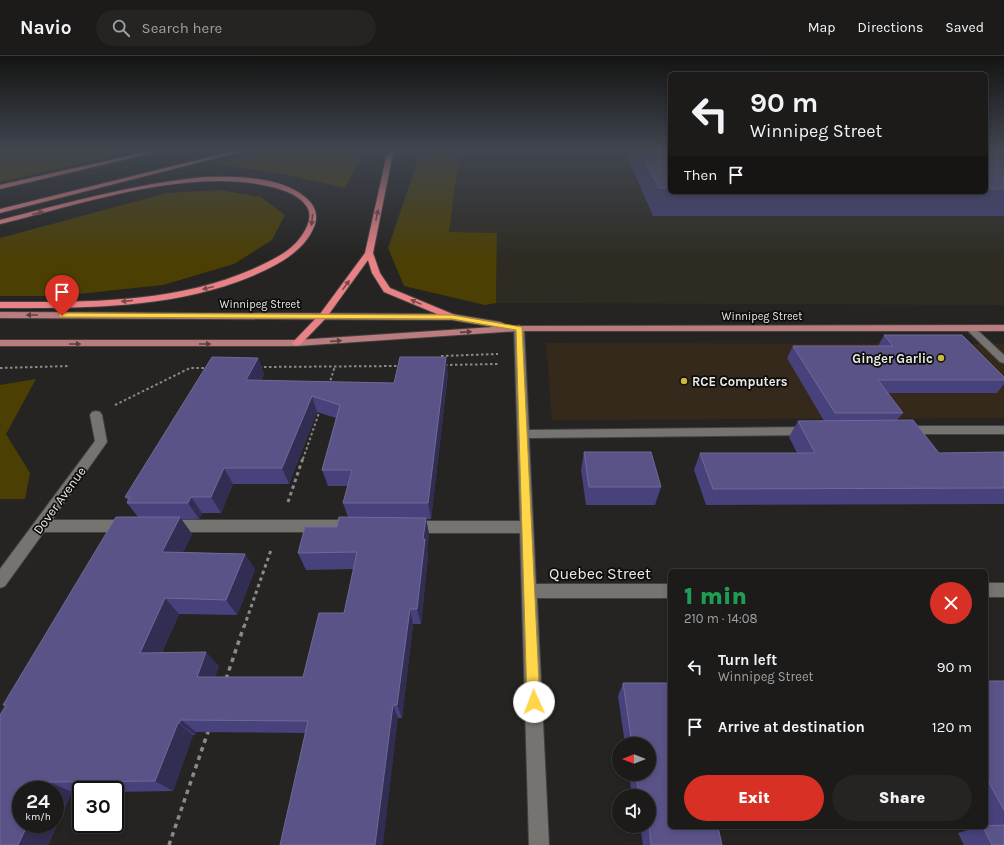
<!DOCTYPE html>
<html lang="en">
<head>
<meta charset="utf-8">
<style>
	body { margin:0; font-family:Karla,sans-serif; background:#252423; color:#f1f3f6; height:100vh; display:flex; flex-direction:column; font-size:15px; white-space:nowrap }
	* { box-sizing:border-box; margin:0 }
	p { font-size:13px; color:#a0a1a2 }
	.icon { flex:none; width:22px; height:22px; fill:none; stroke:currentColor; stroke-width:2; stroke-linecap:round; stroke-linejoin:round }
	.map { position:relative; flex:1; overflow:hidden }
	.sheet { position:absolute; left:668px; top:513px; width:320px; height:260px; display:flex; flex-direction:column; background:#1c1b1a; border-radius:6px; box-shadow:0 2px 6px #0003,0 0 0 1px #3a3939 }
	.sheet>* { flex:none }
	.top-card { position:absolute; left:668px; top:16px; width:320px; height:122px; border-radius:6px; box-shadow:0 2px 6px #0003,0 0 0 1px #3a3939; background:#1c1b1a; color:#f1f3f6; overflow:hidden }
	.needle { width:26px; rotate:270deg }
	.fabs { position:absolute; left:612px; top:681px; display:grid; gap:8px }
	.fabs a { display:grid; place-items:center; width:44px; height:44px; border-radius:50%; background:#1c1b1a; box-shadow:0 2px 6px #0003,0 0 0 1px #3a3939; font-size:20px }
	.speed { position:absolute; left:12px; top:725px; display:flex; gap:8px; font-size:20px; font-weight:700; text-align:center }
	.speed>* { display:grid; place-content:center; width:52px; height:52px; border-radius:50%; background:#1c1b1a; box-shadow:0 2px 6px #0003,0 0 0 1px #3a3939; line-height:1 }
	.speed small { font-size:10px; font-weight:400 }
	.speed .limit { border:2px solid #111; border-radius:6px; background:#fff; color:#111 }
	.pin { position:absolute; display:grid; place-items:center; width:34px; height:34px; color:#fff; margin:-41px -17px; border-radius:50% 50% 50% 0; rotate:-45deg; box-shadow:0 0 4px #0007 }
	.pin .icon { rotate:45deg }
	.me { position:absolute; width:44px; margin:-22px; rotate:358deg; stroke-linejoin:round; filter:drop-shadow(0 0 3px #0008) }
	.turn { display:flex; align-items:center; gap:14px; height:84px; padding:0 16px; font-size:18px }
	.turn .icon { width:52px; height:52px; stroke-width:2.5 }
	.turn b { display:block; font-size:28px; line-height:34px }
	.then { display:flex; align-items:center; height:38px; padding:0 16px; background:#0003; gap:8px; font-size:15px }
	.round { display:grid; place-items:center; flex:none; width:42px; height:42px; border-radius:21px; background:#252423 }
	.summary { display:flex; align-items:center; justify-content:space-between; height:68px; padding:0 16px }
	h1 { font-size:24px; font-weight:800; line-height:30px; color:#1e9e55 }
	.button { display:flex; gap:8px; margin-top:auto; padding:8px 16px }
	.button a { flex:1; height:46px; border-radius:24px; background:#d93025; color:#fff; font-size:16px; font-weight:800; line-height:46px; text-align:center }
	.button a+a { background:#252423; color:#f1f3f6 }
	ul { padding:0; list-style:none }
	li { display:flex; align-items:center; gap:12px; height:60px; padding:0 16px }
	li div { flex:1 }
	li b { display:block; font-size:15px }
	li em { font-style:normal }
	header { display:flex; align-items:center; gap:24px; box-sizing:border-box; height:56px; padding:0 20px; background:#1c1b1a; border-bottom:1px solid #3a3939 }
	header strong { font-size:19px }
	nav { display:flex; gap:22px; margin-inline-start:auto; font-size:14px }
	.search { width:280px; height:36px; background:#252423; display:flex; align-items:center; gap:10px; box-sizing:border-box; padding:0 14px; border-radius:22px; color:#a0a1a2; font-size:15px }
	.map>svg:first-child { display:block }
	.built { fill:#2d2b22 }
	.industrial { fill:#35291b }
	.green { fill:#4b3f04 }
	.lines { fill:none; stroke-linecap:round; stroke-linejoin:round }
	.minor-casing { stroke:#434240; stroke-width:2 }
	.major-casing { stroke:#434240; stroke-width:2 }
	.highway-casing { stroke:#434240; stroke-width:2 }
	.path-far2 { stroke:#8a8a88; stroke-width:2; stroke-dasharray:2.5 2.5; stroke-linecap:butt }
	.path-far1 { stroke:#8a8a88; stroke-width:3; stroke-dasharray:3.5 3.5; stroke-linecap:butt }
	.path { stroke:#8a8a88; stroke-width:3.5; stroke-dasharray:4.5 4.5; stroke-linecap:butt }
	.minor { fill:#757471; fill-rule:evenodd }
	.major { fill:#ba7c7e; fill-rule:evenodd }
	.highway { fill:#e88286; fill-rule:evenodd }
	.wall { fill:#47417c; fill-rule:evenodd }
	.shaded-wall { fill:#322e53 }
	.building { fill:#595388; stroke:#6f6a96 }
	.oneway { fill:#7b4849 }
	.oneway2 { fill:#5b3f3f }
	.route { fill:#ffd54a; stroke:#a68a30 }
	.poi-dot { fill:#c8bb3b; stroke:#0e0d0c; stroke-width:1.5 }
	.labels { text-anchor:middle; stroke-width:3.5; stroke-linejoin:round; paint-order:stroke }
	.far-street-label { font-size:11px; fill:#e9e9e7; stroke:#0e0d0c }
	.poi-label { font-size:13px; font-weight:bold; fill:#e9e9e7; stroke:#0e0d0c; text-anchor:end }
	.street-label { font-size:13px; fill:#e9e9e7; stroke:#0e0d0c }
	.near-street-label { font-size:16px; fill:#e9e9e7; stroke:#0e0d0c }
</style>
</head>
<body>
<header>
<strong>Navio</strong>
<div class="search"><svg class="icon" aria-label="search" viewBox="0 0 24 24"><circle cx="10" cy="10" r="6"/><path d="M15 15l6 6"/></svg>Search here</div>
<nav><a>Map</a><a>Directions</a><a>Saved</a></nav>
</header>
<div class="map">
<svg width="1004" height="789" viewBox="0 0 1004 789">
	<rect width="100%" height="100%" fill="#252422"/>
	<polygon class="built" points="460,93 670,93 670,136 986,136 1004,93 1004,249 496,247 497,177 449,177"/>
	<polygon class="industrial" points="546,287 1004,288 1004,362 552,364"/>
	<g class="green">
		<polygon points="26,93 146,93 0,126 0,97"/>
		<polygon points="274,93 366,93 345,132 283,118 217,108"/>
		<polygon points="422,93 460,93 449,176 497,177 496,247 485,249 404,230 388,192"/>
		<polygon points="220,134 261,141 285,159 272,184 234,208 163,229 59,240 0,240 0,182 167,137"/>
		<polygon points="36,323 6,378 30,417 25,443 0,443 0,329"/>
	</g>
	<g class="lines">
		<defs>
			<g id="minor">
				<polygon points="519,269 524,272 529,374 808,371 812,372 814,375 812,378 808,379 529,382 536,528 670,528 670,542 537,542 549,789 529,789 520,477 412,477 407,475 405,471 407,467 412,465 520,465 514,272"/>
				<polygon points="970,269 973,270 1004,299 1004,307 1000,306 967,274 965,272"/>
				<polygon points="96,355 100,356 102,359 107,386 52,464 126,464 131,466 133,470 131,474 126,476 44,476 5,530 0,532 0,513 95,385 90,359 92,356"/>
				<polygon points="907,370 1004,370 1004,378 907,378 903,377 901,374 903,371"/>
				<polygon points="170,464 352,464 357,466 359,470 357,474 352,476 170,476 165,474 163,470 165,466"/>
				<rect x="986" y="527" width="18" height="14"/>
			</g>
			<polygon id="major" points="0,256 452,258 500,266 503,267 504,270 1004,269 1004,275 519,275 297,290 0,290 0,284 297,284 494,271 452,264 0,262"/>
			<g id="highway">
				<polygon points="159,93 170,93 0,133 0,129"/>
				<polygon points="242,93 252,93 0,157 0,153"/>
				<polygon points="391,93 397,93 392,102 373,197 380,217 390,232 455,259 457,261 455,263 449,263 384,236 372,217 368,204 326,262 300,289 294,289 292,287 294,285 320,258 365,197 386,102"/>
				<path d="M203 121C234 120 280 120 305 141 315 149 319 159 314 171 302 200 266 215 237 226 161 253 80 252 0 252V246C86 246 173 248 253 213 270 205 289 197 300 182 307 173 313 160 307 151 300 140 287 135 276 132 193 109 82 148 0 168V164C67 147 134 128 203 121Z"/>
			</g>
		</defs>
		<use href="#minor" class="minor-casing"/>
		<use href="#major" class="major-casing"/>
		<use href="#highway" class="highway-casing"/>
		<g class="path-far2">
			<polyline points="441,300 498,298"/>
			<polyline points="445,309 498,308"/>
			<polyline points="259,311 400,310"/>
			<polyline points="0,312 70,310"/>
			<polyline points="329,329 335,310"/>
			<polyline points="115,349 190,312 208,312"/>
			<polyline points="303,403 320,354"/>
		</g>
		<g class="path-far1">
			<polyline points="288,446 303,402"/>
			<polyline points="244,571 271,494"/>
		</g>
		<g class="path">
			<polyline points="226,623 244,570"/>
			<polyline points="169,789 209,673"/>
		</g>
		<use href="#minor" class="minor"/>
		<use href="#major" class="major"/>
		<use href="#highway" class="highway"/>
	</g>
	<g class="wall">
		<polygon points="627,93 670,93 670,136 986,136 986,93 1004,93 1004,160 653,160 626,98"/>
		<polygon points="884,279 1004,321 1004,328 997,337 888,337 903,357 897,364 939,397 1004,396 1004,448 706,449 694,414 700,397 797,397 789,381 798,365 824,365 787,302 793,290 878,290"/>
		<path d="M258 302 264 318 261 325 394 327 448 317 431 463H426L429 478 427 493 428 500 421 568H413L402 662H398L305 677 196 676 195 679H193L173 735 115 736V734H81V736H72L48 789H0L5 650 3 649 138 461 127 447 128 445 125 441ZM317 356 336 362 322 414 328 430H348L343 447 348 461 337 471 298 497 306 514 354 513 344 557 303 621H215L219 610 162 596 179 558 237 559 255 514 245 498 183 496 192 478 181 463H199L202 457H221L233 428H289Z"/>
		<polygon points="584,396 661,431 655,449 586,449 581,414"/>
		<polygon points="986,625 1004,625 1004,789 964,789 958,777 978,771 986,771"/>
		<polygon points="623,627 722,789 643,789 640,770 649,770 649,740 632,740 629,718 649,718 649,688 625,688 618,640"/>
	</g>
	<g class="shaded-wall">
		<polygon points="446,301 448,317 431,463 428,447"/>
		<polygon points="258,302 264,318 253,340 246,324"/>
		<polygon points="312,340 317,356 289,428 282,412"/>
		<polygon points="224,412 233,428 221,457 211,441"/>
		<polygon points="191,441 202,457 199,463 188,447"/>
		<polygon points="180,461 192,478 175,512 162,496"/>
		<polygon points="426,462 429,478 427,493 428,500 421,568 417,553 423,483"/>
		<polygon points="245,498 255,514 237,559 226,544"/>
		<polygon points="165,542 179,558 155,611 140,597"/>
		<polygon points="410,553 413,568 402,662 397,649"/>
		<polygon points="206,596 219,610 211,634 197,621"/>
		<polygon points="393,649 398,662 383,789 375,789"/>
		<polygon points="181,664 196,676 195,679 179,667"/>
		<polygon points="178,667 193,679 173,735 155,725"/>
		<polygon points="49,726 72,736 48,789 18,789 28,768 55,768 55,734 45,734"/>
	</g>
	<g class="building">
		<polygon points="639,93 670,93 670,132 659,132"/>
		<rect x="986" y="93" width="18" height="40"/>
		<polygon points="884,279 962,279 1004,321 1004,324 878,324 903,357 835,357 793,290 893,290"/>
		<polygon points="212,301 258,302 246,324 394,327 400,301 446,301 428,447 343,447 352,414 322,414 340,349 312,340 282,412 224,412 211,441 191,441 188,447 127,447 130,441 125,441"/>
		<polygon points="913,364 939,397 1004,396 1004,432 713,433 700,397 815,397 798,365"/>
		<polygon points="584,396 651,396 661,431 589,431"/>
		<polygon points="116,461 180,461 162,496 245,498 226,544 165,542 140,597 206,596 197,621 303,621 319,557 344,557 357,496 298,497 305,471 337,471 339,461 426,462 423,483 425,483 417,553 410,553 397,649 393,649 375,789 280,789 308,665 181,664 179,667 178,667 155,725 49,726 45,734 21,734 21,768 28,768 18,789 0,789 0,659 6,649 3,649"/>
		<polygon points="986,625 1004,625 1004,754 986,721"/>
		<polygon points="623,627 670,627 670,771 718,771 722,789 651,789 649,770 649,740 639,740 636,718 649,718 649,688 632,688"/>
		<polygon points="1004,769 1004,789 992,789 983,771 986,771 986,770"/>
	</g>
	<defs><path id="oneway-solid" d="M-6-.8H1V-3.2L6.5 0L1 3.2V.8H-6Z"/></defs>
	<g class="oneway">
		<use href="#oneway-solid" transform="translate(38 157) rotate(-15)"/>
		<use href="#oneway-solid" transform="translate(377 159) rotate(-78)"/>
		<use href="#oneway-solid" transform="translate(312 164) rotate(97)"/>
		<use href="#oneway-solid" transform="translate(346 229) rotate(-54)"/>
		<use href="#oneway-solid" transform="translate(208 232) rotate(166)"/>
		<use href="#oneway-solid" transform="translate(127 245) rotate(175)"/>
		<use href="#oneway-solid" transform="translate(416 246) rotate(-158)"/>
	</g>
	<g class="oneway2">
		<use href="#oneway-solid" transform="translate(32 259) rotate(-180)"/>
		<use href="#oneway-solid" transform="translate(466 276) rotate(-4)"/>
		<use href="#oneway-solid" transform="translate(336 285) rotate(-4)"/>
		<use href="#oneway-solid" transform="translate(75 288)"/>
		<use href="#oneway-solid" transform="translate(205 288)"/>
	</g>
	<linearGradient id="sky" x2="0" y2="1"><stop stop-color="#141413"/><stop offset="0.46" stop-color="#40454f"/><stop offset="1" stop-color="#40454f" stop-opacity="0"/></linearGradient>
	<rect width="1004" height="204" fill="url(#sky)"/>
	<polygon class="route" points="62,257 452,259 522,271 540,646 538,651 534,653 529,651 527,646 516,274 452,263 59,261 59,258"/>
	<g class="poi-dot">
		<circle cx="941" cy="302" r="4"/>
		<circle cx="684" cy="325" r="4"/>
	</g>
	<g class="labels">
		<g class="far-street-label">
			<text x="260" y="252">Winnipeg Street</text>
			<text x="762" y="264">Winnipeg Street</text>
		</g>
		<g class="poi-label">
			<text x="933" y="307">Ginger Garlic</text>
			<text x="692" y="330" text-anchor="start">RCE Computers</text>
		</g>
		<g class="street-label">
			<text transform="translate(59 444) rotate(-54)" y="5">Dover Avenue</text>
		</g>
		<g class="near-street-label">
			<text x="600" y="523">Quebec Street</text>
		</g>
	</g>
</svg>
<div class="fabs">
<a><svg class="needle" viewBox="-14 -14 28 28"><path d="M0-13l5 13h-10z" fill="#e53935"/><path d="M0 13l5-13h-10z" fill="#a0a1a2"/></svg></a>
<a><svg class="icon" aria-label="sound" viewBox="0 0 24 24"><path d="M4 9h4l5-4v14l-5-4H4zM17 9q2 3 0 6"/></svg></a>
</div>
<div class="speed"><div>24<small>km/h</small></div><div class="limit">30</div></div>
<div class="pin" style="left:62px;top:260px;background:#d93025"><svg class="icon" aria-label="arrive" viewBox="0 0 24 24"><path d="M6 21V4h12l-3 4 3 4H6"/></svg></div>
<svg class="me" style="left:534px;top:646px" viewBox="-20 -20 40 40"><circle r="19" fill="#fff"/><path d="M0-13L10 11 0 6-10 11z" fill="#ffd54a"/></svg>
<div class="top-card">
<div class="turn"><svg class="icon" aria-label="left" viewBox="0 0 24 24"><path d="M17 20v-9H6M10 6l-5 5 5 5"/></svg><div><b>90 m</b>Winnipeg Street</div></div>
<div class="then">Then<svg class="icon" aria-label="arrive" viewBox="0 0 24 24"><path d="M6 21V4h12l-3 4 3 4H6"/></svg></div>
</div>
<section class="sheet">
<div class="summary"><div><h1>1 min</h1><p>210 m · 14:08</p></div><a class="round" style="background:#d93025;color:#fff"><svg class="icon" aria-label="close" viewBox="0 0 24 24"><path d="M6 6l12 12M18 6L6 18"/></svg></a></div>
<ul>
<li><svg class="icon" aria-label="left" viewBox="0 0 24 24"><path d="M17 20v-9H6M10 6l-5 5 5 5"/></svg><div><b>Turn left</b><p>Winnipeg Street</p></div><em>90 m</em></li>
<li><svg class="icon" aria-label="arrive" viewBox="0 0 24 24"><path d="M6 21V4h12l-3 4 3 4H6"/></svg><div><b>Arrive at destination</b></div><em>120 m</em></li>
</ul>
<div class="button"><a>Exit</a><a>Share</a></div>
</section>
</div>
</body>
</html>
